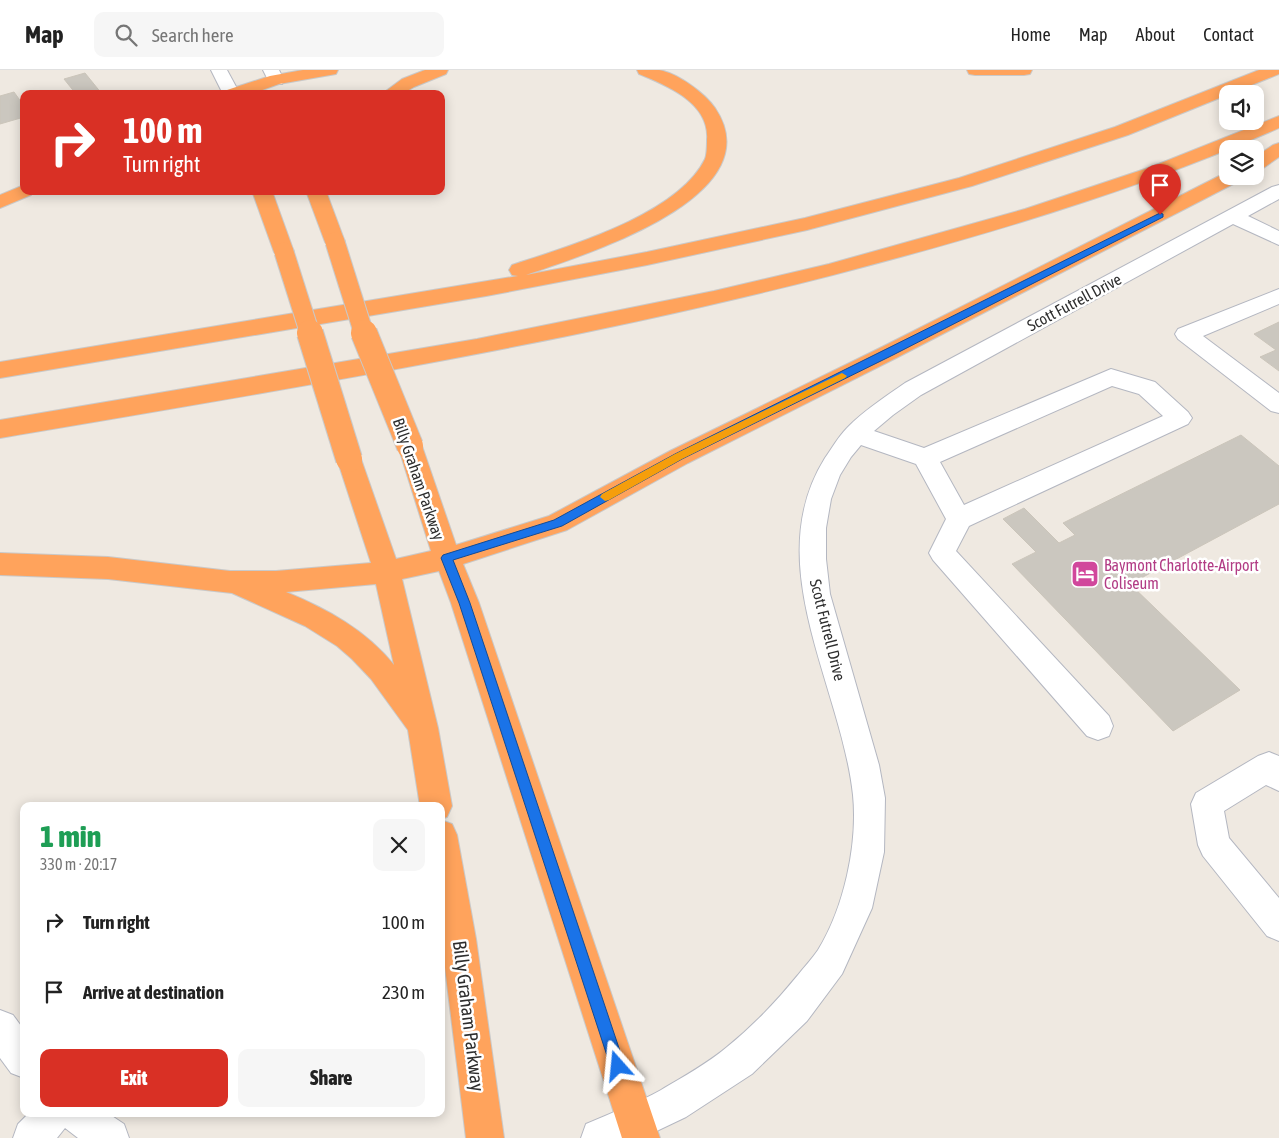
<!DOCTYPE html>
<html lang="en">
<head>
<meta charset="utf-8">
<style>
	body { margin:0; font-family:"Asap Condensed",sans-serif; background:#f6f6f6; color:#222; height:100vh; display:flex; flex-direction:column; font-size:19px; white-space:nowrap }
	* { box-sizing:border-box; margin:0 }
	p { font-size:16px; color:#767676 }
	.icon { flex:none; width:28px; height:28px; fill:none; stroke:currentColor; stroke-width:2; stroke-linecap:round; stroke-linejoin:round }
	.map { position:relative; flex:1; overflow:hidden }
	.side { position:absolute; left:20px; top:732px; width:425px; height:315px; display:flex; flex-direction:column; background:#fff; border-radius:10px; box-shadow:0 2px 12px #0003 }
	.side>* { flex:none }
	.hud { position:absolute; left:20px; top:20px; width:425px; height:105px; border-radius:10px; box-shadow:0 2px 12px #0003; background:#d93025; color:#fff; overflow:hidden }
	.controls { position:absolute; left:1219px; top:15px; display:grid; gap:10px }
	.controls a { display:grid; place-items:center; width:45px; height:45px; border-radius:10px; background:#fff; box-shadow:0 2px 12px #0003; font-size:25px }
	.pin { position:absolute; display:grid; place-items:center; width:42px; height:42px; color:#fff; margin:-51px -21px; border-radius:50% 50% 50% 0; rotate:-45deg; box-shadow:0 0 5px #0007 }
	.pin .icon { rotate:45deg }
	.me { position:absolute; width:55px; margin:-28px; rotate:342deg; stroke-linejoin:round; filter:drop-shadow(0 0 4px #0008) }
	.turn { display:flex; align-items:center; gap:18px; height:105px; padding:0 20px; font-size:22px }
	.turn .icon { width:65px; height:65px; stroke-width:2.5 }
	.turn b { display:block; font-size:35px; line-height:42px }
	.round { display:grid; place-items:center; flex:none; width:52px; height:52px; border-radius:10px; background:#f6f6f6 }
	.headline { display:flex; align-items:center; justify-content:space-between; height:85px; padding:0 20px }
	h1 { font-size:30px; font-weight:800; line-height:38px; color:#1e9e55 }
	.button { display:flex; gap:10px; margin-top:auto; padding:10px 20px }
	.button a { flex:1; height:58px; border-radius:10px; background:#d93025; color:#fff; font-size:20px; font-weight:800; line-height:58px; text-align:center }
	.button a+a { background:#f6f6f6; color:#222 }
	ul { padding:0; list-style:none }
	li { display:flex; align-items:center; gap:15px; height:70px; padding:0 20px }
	li div { flex:1 }
	li b { display:block; font-size:19px }
	li em { font-style:normal }
	header { display:flex; align-items:center; gap:30px; box-sizing:border-box; height:70px; padding:0 25px; background:#fff; border-bottom:1px solid #e0e0e0 }
	header strong { font-size:24px }
	nav { display:flex; gap:28px; margin-inline-start:auto; font-size:18px }
	.search { width:350px; height:45px; background:#f6f6f6; display:flex; align-items:center; gap:12px; box-sizing:border-box; padding:0 18px; border-radius:10px; color:#767676; font-size:19px }
	.map>svg:first-child { display:block }
	.building { fill:#cbc7bf; stroke:#cbc5ba }
	.lines { fill:none; stroke-linecap:round; stroke-linejoin:round }
	.minor-casing { stroke:#b4b7c1; stroke-width:2 }
	.highway-casing { stroke:#c9c9c9; stroke-width:2 }
	.minor { fill:#fff; fill-rule:evenodd }
	.highway { fill:#ffa35c; fill-rule:evenodd }
	.highway-bridge-far1-casing { stroke:#c9c9c9; stroke-width:21; stroke-linecap:butt }
	.highway-bridge-casing { stroke:#c9c9c9; stroke-width:28; stroke-linecap:butt }
	.highway-bridge-far1 { stroke:#ffa35c; stroke-width:19 }
	.highway-bridge { stroke:#ffa35c; stroke-width:26 }
	.route { fill:#1a73e8; stroke:#114b97 }
	.slow { fill:#f59e0b }
	.labels { text-anchor:middle; stroke-width:5; stroke-linejoin:round; paint-order:stroke }
	.street-label { font-size:16px; fill:#2e2e2e; stroke:#fff }
	.hotel-label { font-size:16px; fill:#b23c85; stroke:#fff; text-anchor:start }
	.near-street-label { font-size:19px; fill:#2e2e2e; stroke:#fff }
</style>
</head>
<body>
<header>
<strong>Map</strong>
<div class="search"><svg class="icon" aria-label="search" viewBox="0 0 24 24"><circle cx="10" cy="10" r="6"/><path d="M15 15l6 6"/></svg>Search here</div>
<nav><a>Home</a><a>Map</a><a>About</a><a>Contact</a></nav>
</header>
<div class="map">
<svg width="1279" height="1068" viewBox="0 0 1279 1068">
	<rect width="100%" height="100%" fill="#efe9e1"/>
	<g class="building">
		<polygon points="85,3 102,24 76,24 64,9"/>
		<polygon points="14,22 24,36 24,47 0,54 0,26"/>
		<polygon points="1279,252 1279,301 1260,287 1276,280 1254,264"/>
		<polygon points="1241,365 1279,396 1279,434 1130,514 1240,620 1173,661 1012,494 1036,482 1003,449 1024,438 1059,473 1075,465 1063,453"/>
	</g>
	<g class="lines">
		<defs>
			<g id="minor">
				<polygon points="211,0 227,0 240,24 223,24"/>
				<polygon points="263,0 279,0 284,10 282,14 270,14"/>
				<path d="M1279 115V129L1248 146 1279 161V175L1233 154 921 325 893 345 874 361 924 378 1111 299 1155 312 1188 342 1192 348 1188 354 969 456 956 481 1109 646 1113 656 1109 666 1098 670 1087 666 933 490 929 483 946 449 916 394 861 375 851 387 840 405 831 429 826 458V489L830 524 879 695 885 728 884 782 872 838 842 904 807 951 752 1004 686 1047 642 1068H581L586 1054C611 1043 638 1033 661 1020 683 1007 708 993 727 977 753 956 777 931 798 905 804 897 812 889 818 880 844 838 858 774 853 725 841 615 759 494 825 388 832 378 839 366 847 358 863 341 885 327 905 313L1272 117ZM1112 316 1139 324 1163 346 964 435 940 392Z"/>
				<polygon points="1279,219 1279,234 1203,266 1279,323 1279,343 1271,341 1178,269 1175,264 1178,259"/>
				<polygon points="1269,682 1279,686 1279,721 1266,715 1224,741 1229,768 1279,828 1279,871 1267,866 1203,786 1198,775 1191,734 1196,723 1258,686"/>
				<polygon points="0,940 13,945 24,960 24,1008 11,1003 0,988"/>
				<polygon points="28,1044 109,1044 124,1054 129,1068 78,1068 65,1058 57,1068 13,1068 18,1054"/>
			</g>
			<g id="highway">
				<polygon points="303,0 338,0 336,4 279,14 251,24 225,24 227,20 270,6"/>
				<polygon points="425,0 448,0 446,4 414,17 402,24 382,24 402,9"/>
				<path d="M637 0C644 0 652 0 659 0 677 3 705 23 715 38 775 127 583 185 526 205L647 182 805 148 959 108 1115 57 1259 0H1279V4L1128 65 972 116 807 160 647 195 486 226 0 308V292L518 206 512 205 509 200 512 195C567 177 678 145 705 89 707 84 707 76 707 70 710 33 668 16 639 4Z"/>
				<polygon points="967,0 1032,0 1030,4 1024,5 975,5 969,4"/>
				<path d="M1279 46V58C1159 111 1032 151 904 186 607 268 303 316 0 368V350L477 269 714 221 829 194 1025 139 1151 97Z"/>
				<polygon points="1279,73 1279,87 1262,99 1255,101 1255,87 1273,75"/>
				<path d="M1227 102 1228 106H1243L1241 110 898 287 688 393 567 460 463 494 479 533 660 1068H622L451 533 439 501 402 509 438 658 452 736 447 747 441 749V736H420L408 660 371 609 352 589 337 576 305 556 232 523 108 509 0 505V483L108 487 230 501H276L371 493 337 389 340 383 349 380 358 383 361 389 396 489 431 481 398 376 401 370 410 367 419 370 422 376 456 475 549 446 670 381 882 277ZM376 514 394 595C366 560 327 539 286 522Z"/>
				<polygon points="24,115 24,121 33,121 31,125 0,138 0,125"/>
				<polygon points="252,121 272,121 294,182 291,186 284,188 277,186 274,182"/>
				<polygon points="306,121 326,121 345,172 342,176 335,178 328,176 325,172"/>
				<polygon points="441,750 452,754 457,765 476,869 504,1068 466,1068 441,865"/>
			</g>
		</defs>
		<use href="#minor" class="minor-casing"/>
		<use href="#highway" class="highway-casing"/>
		<use href="#minor" class="minor"/>
		<use href="#highway" class="highway"/>
		<defs>
			<g id="highway-bridge-far1">
				<polyline points="335,172 364,264"/>
				<polyline points="284,182 310,264"/>
			</g>
			<g id="highway-bridge">
				<polyline points="310,263 349,389"/>
				<polyline points="364,263 410,376"/>
			</g>
		</defs>
		<use href="#highway-bridge-far1" class="highway-bridge-far1-casing"/>
		<use href="#highway-bridge" class="highway-bridge-casing"/>
		<use href="#highway-bridge-far1" class="highway-bridge-far1"/>
		<use href="#highway-bridge" class="highway-bridge"/>
	</g>
	<polygon class="route" points="1160,143 1163,144 1163,147 893,285 682,389 562,456 453,490 470,533 625,996 623,1001 618,1003 612,1001 459,533 441,488 443,485 554,450 675,384"/>
	<polygon class="slow" points="842,303 847,306 845,308 682,389 609,430 605,431 600,427 602,424 675,384"/>
	<defs>
		<symbol id="hotel-square" viewBox="-11 -11 22 22"><rect x="-9" y="-9" width="18" height="18" rx="4" fill="#d1479c" stroke="#fff"/><path d="M-6-4.5h1.5V1H6V5H4.5V3h-9V5H-6ZM-4 0a1.8 1.8 0 1 1 3.6 0ZM.5 0V-2.5h3Q6-2.5 6 0Z" fill="#fff"/></symbol>
	</defs>
	<g fill-rule="evenodd">
		<use href="#hotel-square" x="1069" y="488" width="32" height="32"/>
	</g>
	<g class="labels">
		<g class="street-label">
			<text transform="translate(1074 232) rotate(-28)" y="6">Scott Futrell Drive</text>
			<text transform="translate(419 409) rotate(71)" y="6">Billy Graham Parkway</text>
			<text transform="translate(828 560) rotate(76)" y="6">Scott Futrell Drive</text>
		</g>
		<g class="hotel-label">
			<text x="1104" y="501">Baymont Charlotte-Airport<tspan x="1104" dy="18">Coliseum</tspan></text>
		</g>
		<g class="near-street-label">
			<text transform="translate(469 946) rotate(83)" y="7">Billy Graham Parkway</text>
		</g>
	</g>
</svg>
<div class="controls">
<a><svg class="icon" aria-label="sound" viewBox="0 0 24 24"><path d="M4 9h4l5-4v14l-5-4H4zM17 9q2 3 0 6"/></svg></a>
<a><svg class="icon" aria-label="layers" viewBox="0 0 24 24"><path d="M12 4l9 5-9 5-9-5zM3 14l9 5 9-5"/></svg></a>
</div>
<div class="pin" style="left:1160px;top:145px;background:#d93025"><svg class="icon" aria-label="arrive" viewBox="0 0 24 24"><path d="M6 21V4h12l-3 4 3 4H6"/></svg></div>
<svg class="me" style="left:618px;top:996px" viewBox="-20 -20 40 40"><path d="M0-17L14 15 0 8-14 15z" fill="#1a73e8" stroke="#fff" stroke-width="4"/></svg>
<div class="hud">
<div class="turn"><svg class="icon" aria-label="right" viewBox="0 0 24 24"><path d="M7 20v-9h11M14 6l5 5-5 5"/></svg><div><b>100 m</b>Turn right</div></div>
</div>
<section class="side">
<div class="headline"><div><h1>1 min</h1><p>330 m · 20:17</p></div><a class="round"><svg class="icon" aria-label="close" viewBox="0 0 24 24"><path d="M6 6l12 12M18 6L6 18"/></svg></a></div>
<ul>
<li><svg class="icon" aria-label="right" viewBox="0 0 24 24"><path d="M7 20v-9h11M14 6l5 5-5 5"/></svg><div><b>Turn right</b></div><em>100 m</em></li>
<li><svg class="icon" aria-label="arrive" viewBox="0 0 24 24"><path d="M6 21V4h12l-3 4 3 4H6"/></svg><div><b>Arrive at destination</b></div><em>230 m</em></li>
</ul>
<div class="button"><a>Exit</a><a>Share</a></div>
</section>
</div>
</body>
</html>
